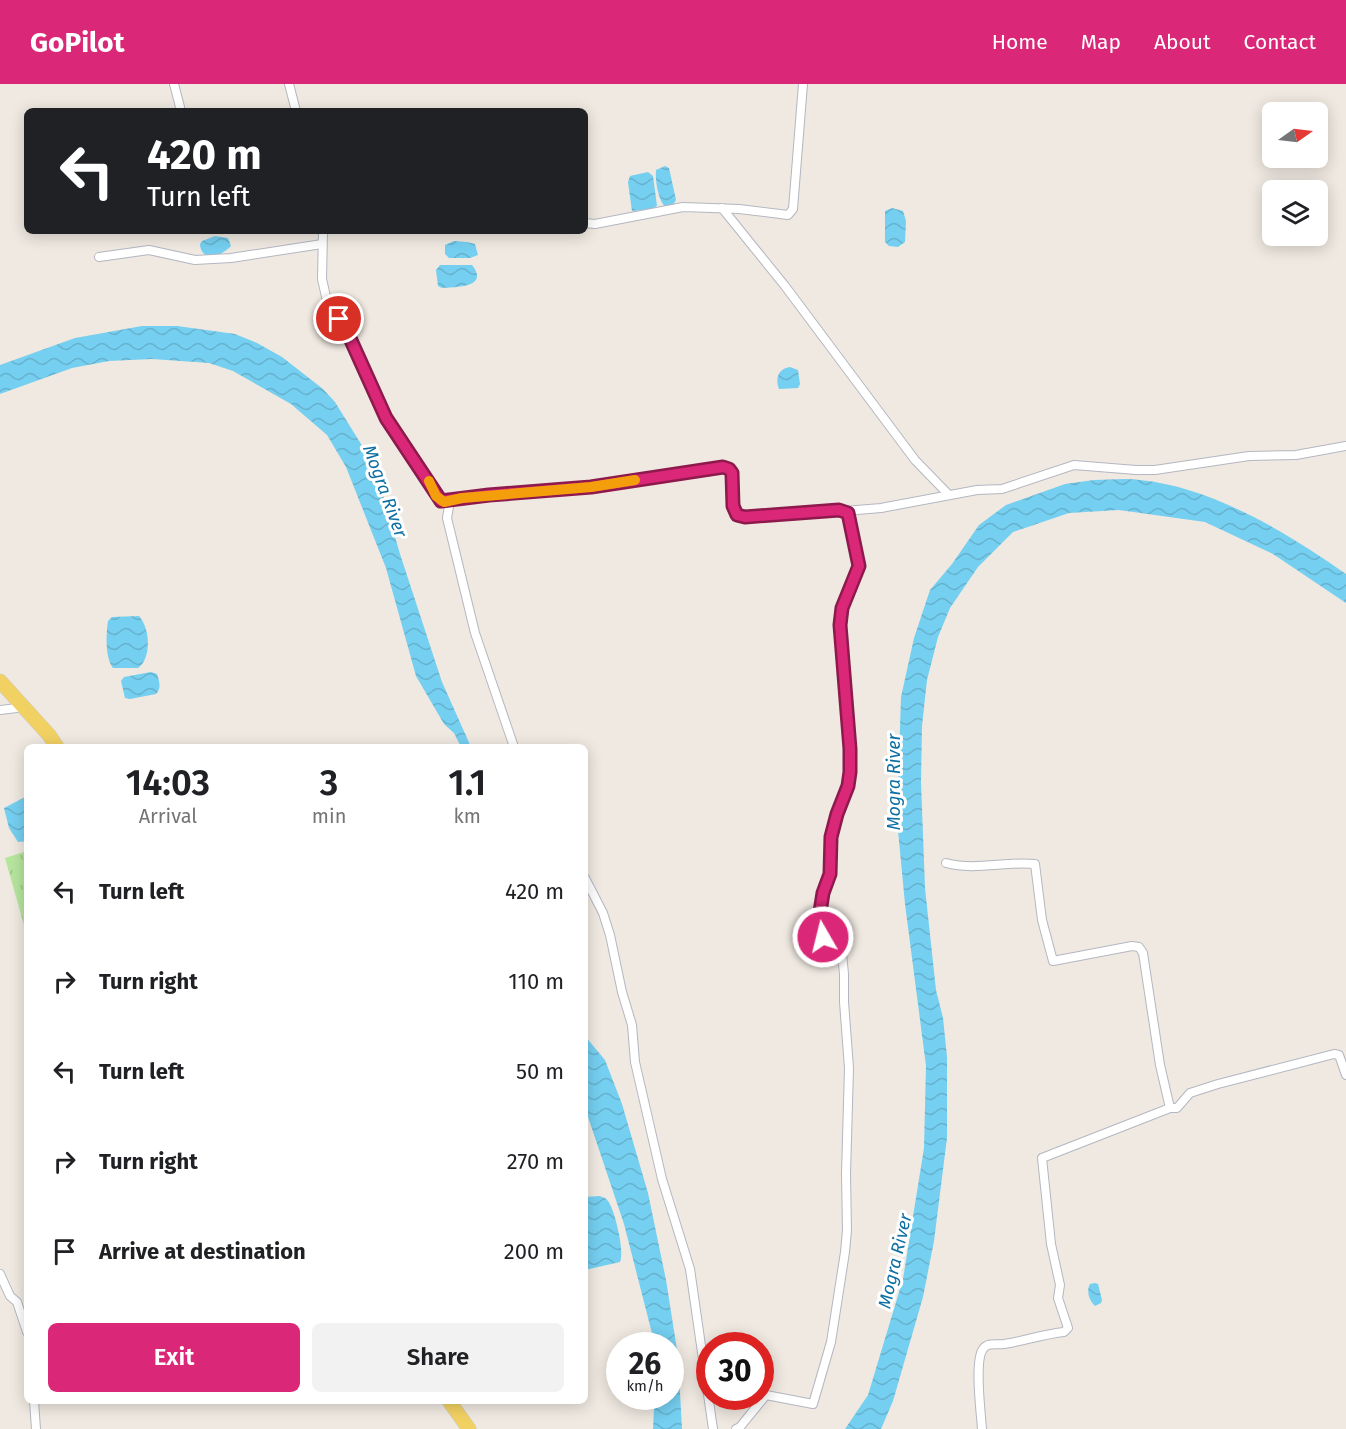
<!DOCTYPE html>
<html lang="en">
<head>
<meta charset="utf-8">
<style>
	body { margin:0; font-family:"Fira Sans",sans-serif; background:#f2f2f2; color:#202124; height:100vh; display:flex; flex-direction:column; font-size:22px; white-space:nowrap }
	* { box-sizing:border-box; margin:0 }
	p { font-size:20px; color:#757577 }
	.icon { flex:none; width:33px; height:33px; fill:none; stroke:currentColor; stroke-width:2; stroke-linecap:round; stroke-linejoin:round }
	.map { position:relative; flex:1; overflow:hidden }
	.details { position:absolute; left:24px; top:660px; width:564px; height:660px; display:flex; flex-direction:column; background:#fff; border-radius:9px; box-shadow:0 3px 15px #0003 }
	.details>* { flex:none }
	.hud { position:absolute; left:24px; top:24px; width:564px; height:126px; border-radius:9px; box-shadow:0 3px 15px #0003; background:#202124; color:#fff; overflow:hidden }
	.needle { width:39px; rotate:76deg }
	.buttons { position:absolute; left:1262px; top:18px; display:grid; gap:12px }
	.buttons a { display:grid; place-items:center; width:66px; height:66px; border-radius:9px; background:#fff; box-shadow:0 3px 15px #0003; font-size:30px }
	.speed { position:absolute; left:606px; top:1248px; display:flex; gap:12px; font-size:30px; font-weight:700; text-align:center }
	.speed>* { display:grid; place-content:center; width:78px; height:78px; border-radius:50%; background:#fff; box-shadow:0 3px 15px #0003; line-height:1 }
	.speed small { font-size:15px; font-weight:400 }
	.speed .limit { border:9px solid #d22; background:#fff; color:#111 }
	.pin { position:absolute; display:grid; place-items:center; width:51px; height:51px; color:#fff; margin:-26px; border:3px solid #fff; border-radius:50%; box-shadow:0 2px 6px #0007 }
	.me { position:absolute; width:66px; margin:-33px; rotate:352deg; stroke-linejoin:round; filter:drop-shadow(0 0 4px #0008) }
	.turn { display:flex; align-items:center; gap:21px; height:126px; padding:0 24px; font-size:27px }
	.turn .icon { width:78px; height:78px; stroke-width:2.5 }
	.turn b { display:block; font-size:42px; line-height:51px }
	.eta { display:flex; justify-content:space-evenly; align-items:center; height:102px; text-align:center }
	.eta b { font-size:36px; font-weight:600; line-height:42px }
	.primary-button { display:flex; gap:12px; margin-top:auto; padding:12px 24px }
	.primary-button a { flex:1; height:69px; border-radius:9px; background:#db2777; color:#fff; font-size:24px; font-weight:600; line-height:69px; text-align:center }
	.primary-button a+a { background:#f2f2f2; color:#202124 }
	ul { padding:0; list-style:none }
	li { display:flex; align-items:center; gap:18px; height:90px; padding:0 24px }
	li div { flex:1 }
	li b { display:block; font-size:22px }
	li em { font-style:normal }
	header { display:flex; align-items:center; gap:36px; box-sizing:border-box; height:84px; padding:0 30px; background:#db2777; color:#fff }
	header strong { font-size:28px }
	nav { display:flex; gap:33px; margin-inline-start:auto; font-size:21px }
	.map>svg:first-child { display:block }
	.park { fill:url(#park-tufts) }
	.water { fill:url(#water-waves) }
	.lines { fill:none; stroke-linecap:round; stroke-linejoin:round }
	.street-casing { stroke:#b4b7c1; stroke-width:10 }
	.primary-casing { stroke:#c9c9c9; stroke-width:15 }
	.street { stroke:#fff; stroke-width:8 }
	.primary { stroke:#f2d163; stroke-width:14 }
	.route-casing { stroke:#8e194d; stroke-width:15 }
	.route { stroke:#db2777; stroke-width:10 }
	.slow { stroke:#f59e0b; stroke-width:10 }
	.labels { text-anchor:middle; stroke-width:6; stroke-linejoin:round; paint-order:stroke }
	.water-label { font-size:18px; font-style:italic; fill:#0d6fa3; stroke:#fff }
</style>
</head>
<body>
<header>
<strong>GoPilot</strong>
<nav><a>Home</a><a>Map</a><a>About</a><a>Contact</a></nav>
</header>
<div class="map">
<svg width="1346" height="1345" viewBox="0 0 1346 1345">
	<defs>
		<pattern id="park-tufts" width="24" height="20" patternUnits="userSpaceOnUse" patternTransform="scale(1.5)"><rect width="24" height="20" fill="#b6e59e"/><path d="M3 7l-1-3M5 7V3M7 7l1-3M15 17l-1-3M17 17v-4M19 17l1-3" fill="none" stroke="#9dc588"/></pattern>
		<pattern id="water-waves" width="16" height="10" patternUnits="userSpaceOnUse" patternTransform="scale(1.5)"><rect width="16" height="10" fill="#75cff0"/><path d="M0 5q4-4 8 0t8 0" fill="none" stroke="#66b2ce"/></pattern>
	</defs>
	<rect width="100%" height="100%" fill="#efe9e1"/>
	<polygon class="park" points="27,767 27,840 24,841 5,774"/>
	<g class="water">
		<path d="M665 82 669 84 676 116 673 121 665 123C658 115 655 97 656 86Z"/>
		<polygon points="648,88 653,92 657,122 652,125 632,127 628,98 630,92"/>
		<polygon points="892,124 903,127 906,137 905,158 898,163 889,162 885,158 885,127"/>
		<path d="M215 152 228 154 231 162C222 172 201 179 200 160L202 157Z"/>
		<polygon points="454,157 467,158 475,160 478,171 470,174 449,174 445,170 445,161"/>
		<path d="M440 181H472C490 204 455 203 442 204L438 202 436 186Z"/>
		<polygon points="142,242 177,242 235,250 257,259 282,273 323,305 335,318 366,368 378,394 400,470 442,598 471,663 461,663 454,649 444,640 416,592 386,484 346,383 327,351 291,320 233,287 209,279 152,275 109,277 72,284 0,310 0,281 75,254"/>
		<path d="M790 283 798 286 800 300 798 304 779 305C775 294 778 285 790 283Z"/>
		<path d="M1094 396C1109 396 1125 394 1140 396 1212 403 1288 449 1346 490V519L1273 470 1205 438 1119 426 1069 429 1013 448 978 483 950 524 938 553 927 596 922 642 921 698 925 804 936 906 943 934 947 973V1054L934 1157 923 1213 893 1317 881 1345H845L868 1311 903 1195 924 1064 926 982 905 820 897 736 901 613 914 554 930 506 952 480 979 441 1006 421 1065 400Z"/>
		<path d="M139 532C150 544 152 574 138 584H113C105 574 106 550 108 537L112 533Z"/>
		<path d="M151 588 157 590C159 597 162 604 156 610L130 615 125 614 121 597 124 593Z"/>
		<polygon points="27,712 27,757 18,758 9,744 4,724"/>
		<polygon points="585,952 605,976 622,1020 648,1109 666,1196 678,1272 682,1345 653,1345 654,1324 653,1313 670,1312 670,1262 655,1261 624,1140 585,1024"/>
		<path d="M600 1112C604 1114 605 1113 608 1117 615 1126 625 1169 620 1178L585 1186V1113Z"/>
		<path d="M1095 1199 1098 1200 1102 1216 1101 1219 1095 1222C1089 1217 1086 1206 1090 1200Z"/>
	</g>
	<g class="lines">
		<defs>
			<g id="street">
				<polyline points="174,0 180,23 179,27"/>
				<polyline points="289,0 296,27"/>
				<polyline points="722,124 785,202 915,376 948,410"/>
				<polyline points="585,139 595,140 683,123 739,125 788,131 793,125 803,0"/>
				<polyline points="323,147 322,195 327,217 344,241 386,334 441,417 489,411 591,403 723,383 729,385 732,389 733,422 737,431 745,433 839,426 848,429 849,433 859,482 842,524 840,547 850,665 850,688 848,702 837,730 831,753 830,790 823,809 817,847 820,852 837,856 842,870 844,890 844,918 849,984 846,1090 847,1146 845,1168 831,1258 813,1320 766,1311 740,1343 736,1345"/>
				<polyline points="99,173 149,166 195,176 231,174 322,160"/>
				<polyline points="450,417 447,434 475,549 514,663"/>
				<polyline points="845,427 881,424 977,406 1002,405 1074,381 1136,386 1155,386 1249,372 1296,371 1346,362"/>
				<polyline points="0,626 25,623"/>
				<path d="M946 779C976 787 1005 777 1035 780L1042 836 1053 877 1132 862 1139 863 1143 869 1160 981 1170 1024"/>
				<polyline points="585,794 603,829 610,851 622,908 632,941 635,978 662,1095 690,1185 713,1345"/>
				<polyline points="0,1190 10,1212 17,1218 27,1248"/>
				<polyline points="34,1317 36,1345"/>
				<path d="M982 1345C981 1329 974 1277 983 1265 988 1258 996 1261 1004 1260 1024 1257 1044 1250 1064 1248L1068 1244 1058 1214 1060 1201 1051 1160 1042 1074 1170 1024H1177L1190 1009 1218 1000 1334 970 1339 971 1346 991"/>
			</g>
			<g id="primary">
				<polyline points="0,597 49,651 57,663"/>
				<polyline points="449,1317 469,1345"/>
			</g>
		</defs>
		<use href="#street" class="street-casing"/>
		<use href="#primary" class="primary-casing"/>
		<use href="#street" class="street"/>
		<use href="#primary" class="primary"/>
	</g>
	<g class="lines">
		<defs>
			<polyline id="route" points="339,235 349,252 386,334 441,417 489,411 591,403 723,383 729,385 732,389 733,422 737,431 745,433 839,426 848,429 859,482 842,524 840,541 850,665 850,688 848,702 837,730 831,753 830,790 823,809 817,847 818,851 823,853"/>
		</defs>
		<use href="#route" class="route-casing"/>
		<use href="#route" class="route"/>
		<polyline class="slow" points="429,397 436,412 444,418 462,414 591,403 635,396"/>
	</g>
	<g class="labels">
		<g class="water-label">
			<text transform="translate(385 407) rotate(70)" y="6">Mogra River</text>
			<text transform="translate(894 698) rotate(-90)" y="6">Mogra River</text>
			<text transform="translate(895 1177) rotate(-77)" y="6">Mogra River</text>
		</g>
	</g>
</svg>
<div class="buttons">
<a><svg class="needle" viewBox="-14 -14 28 28"><path d="M0-13l5 13h-10z" fill="#e53935"/><path d="M0 13l5-13h-10z" fill="#757577"/></svg></a>
<a><svg class="icon" aria-label="layers" viewBox="0 0 24 24"><path d="M12 4l9 5-9 5-9-5zM3 14l9 5 9-5"/></svg></a>
</div>
<div class="speed"><div>26<small>km/h</small></div><div class="limit">30</div></div>
<div class="pin" style="left:339px;top:235px;background:#d93025"><svg class="icon" aria-label="arrive" viewBox="0 0 24 24"><path d="M6 21V4h12l-3 4 3 4H6"/></svg></div>
<svg class="me" style="left:823px;top:853px" viewBox="-20 -20 40 40"><circle r="17" fill="#db2777" stroke="#fff" stroke-width="3"/><path d="M0-11L8 9 0 5-8 9z" fill="#fff"/></svg>
<div class="hud">
<div class="turn"><svg class="icon" aria-label="left" viewBox="0 0 24 24"><path d="M17 20v-9H6M10 6l-5 5 5 5"/></svg><div><b>420 m</b>Turn left</div></div>
</div>
<section class="details">
<div class="eta">
<div><b>14:03</b><p>Arrival</p></div>
<div><b>3</b><p>min</p></div>
<div><b>1.1</b><p>km</p></div>
</div>
<ul>
<li><svg class="icon" aria-label="left" viewBox="0 0 24 24"><path d="M17 20v-9H6M10 6l-5 5 5 5"/></svg><div><b>Turn left</b></div><em>420 m</em></li>
<li><svg class="icon" aria-label="right" viewBox="0 0 24 24"><path d="M7 20v-9h11M14 6l5 5-5 5"/></svg><div><b>Turn right</b></div><em>110 m</em></li>
<li><svg class="icon" aria-label="left" viewBox="0 0 24 24"><path d="M17 20v-9H6M10 6l-5 5 5 5"/></svg><div><b>Turn left</b></div><em>50 m</em></li>
<li><svg class="icon" aria-label="right" viewBox="0 0 24 24"><path d="M7 20v-9h11M14 6l5 5-5 5"/></svg><div><b>Turn right</b></div><em>270 m</em></li>
<li><svg class="icon" aria-label="arrive" viewBox="0 0 24 24"><path d="M6 21V4h12l-3 4 3 4H6"/></svg><div><b>Arrive at destination</b></div><em>200 m</em></li>
</ul>
<div class="primary-button"><a>Exit</a><a>Share</a></div>
</section>
</div>
</body>
</html>
